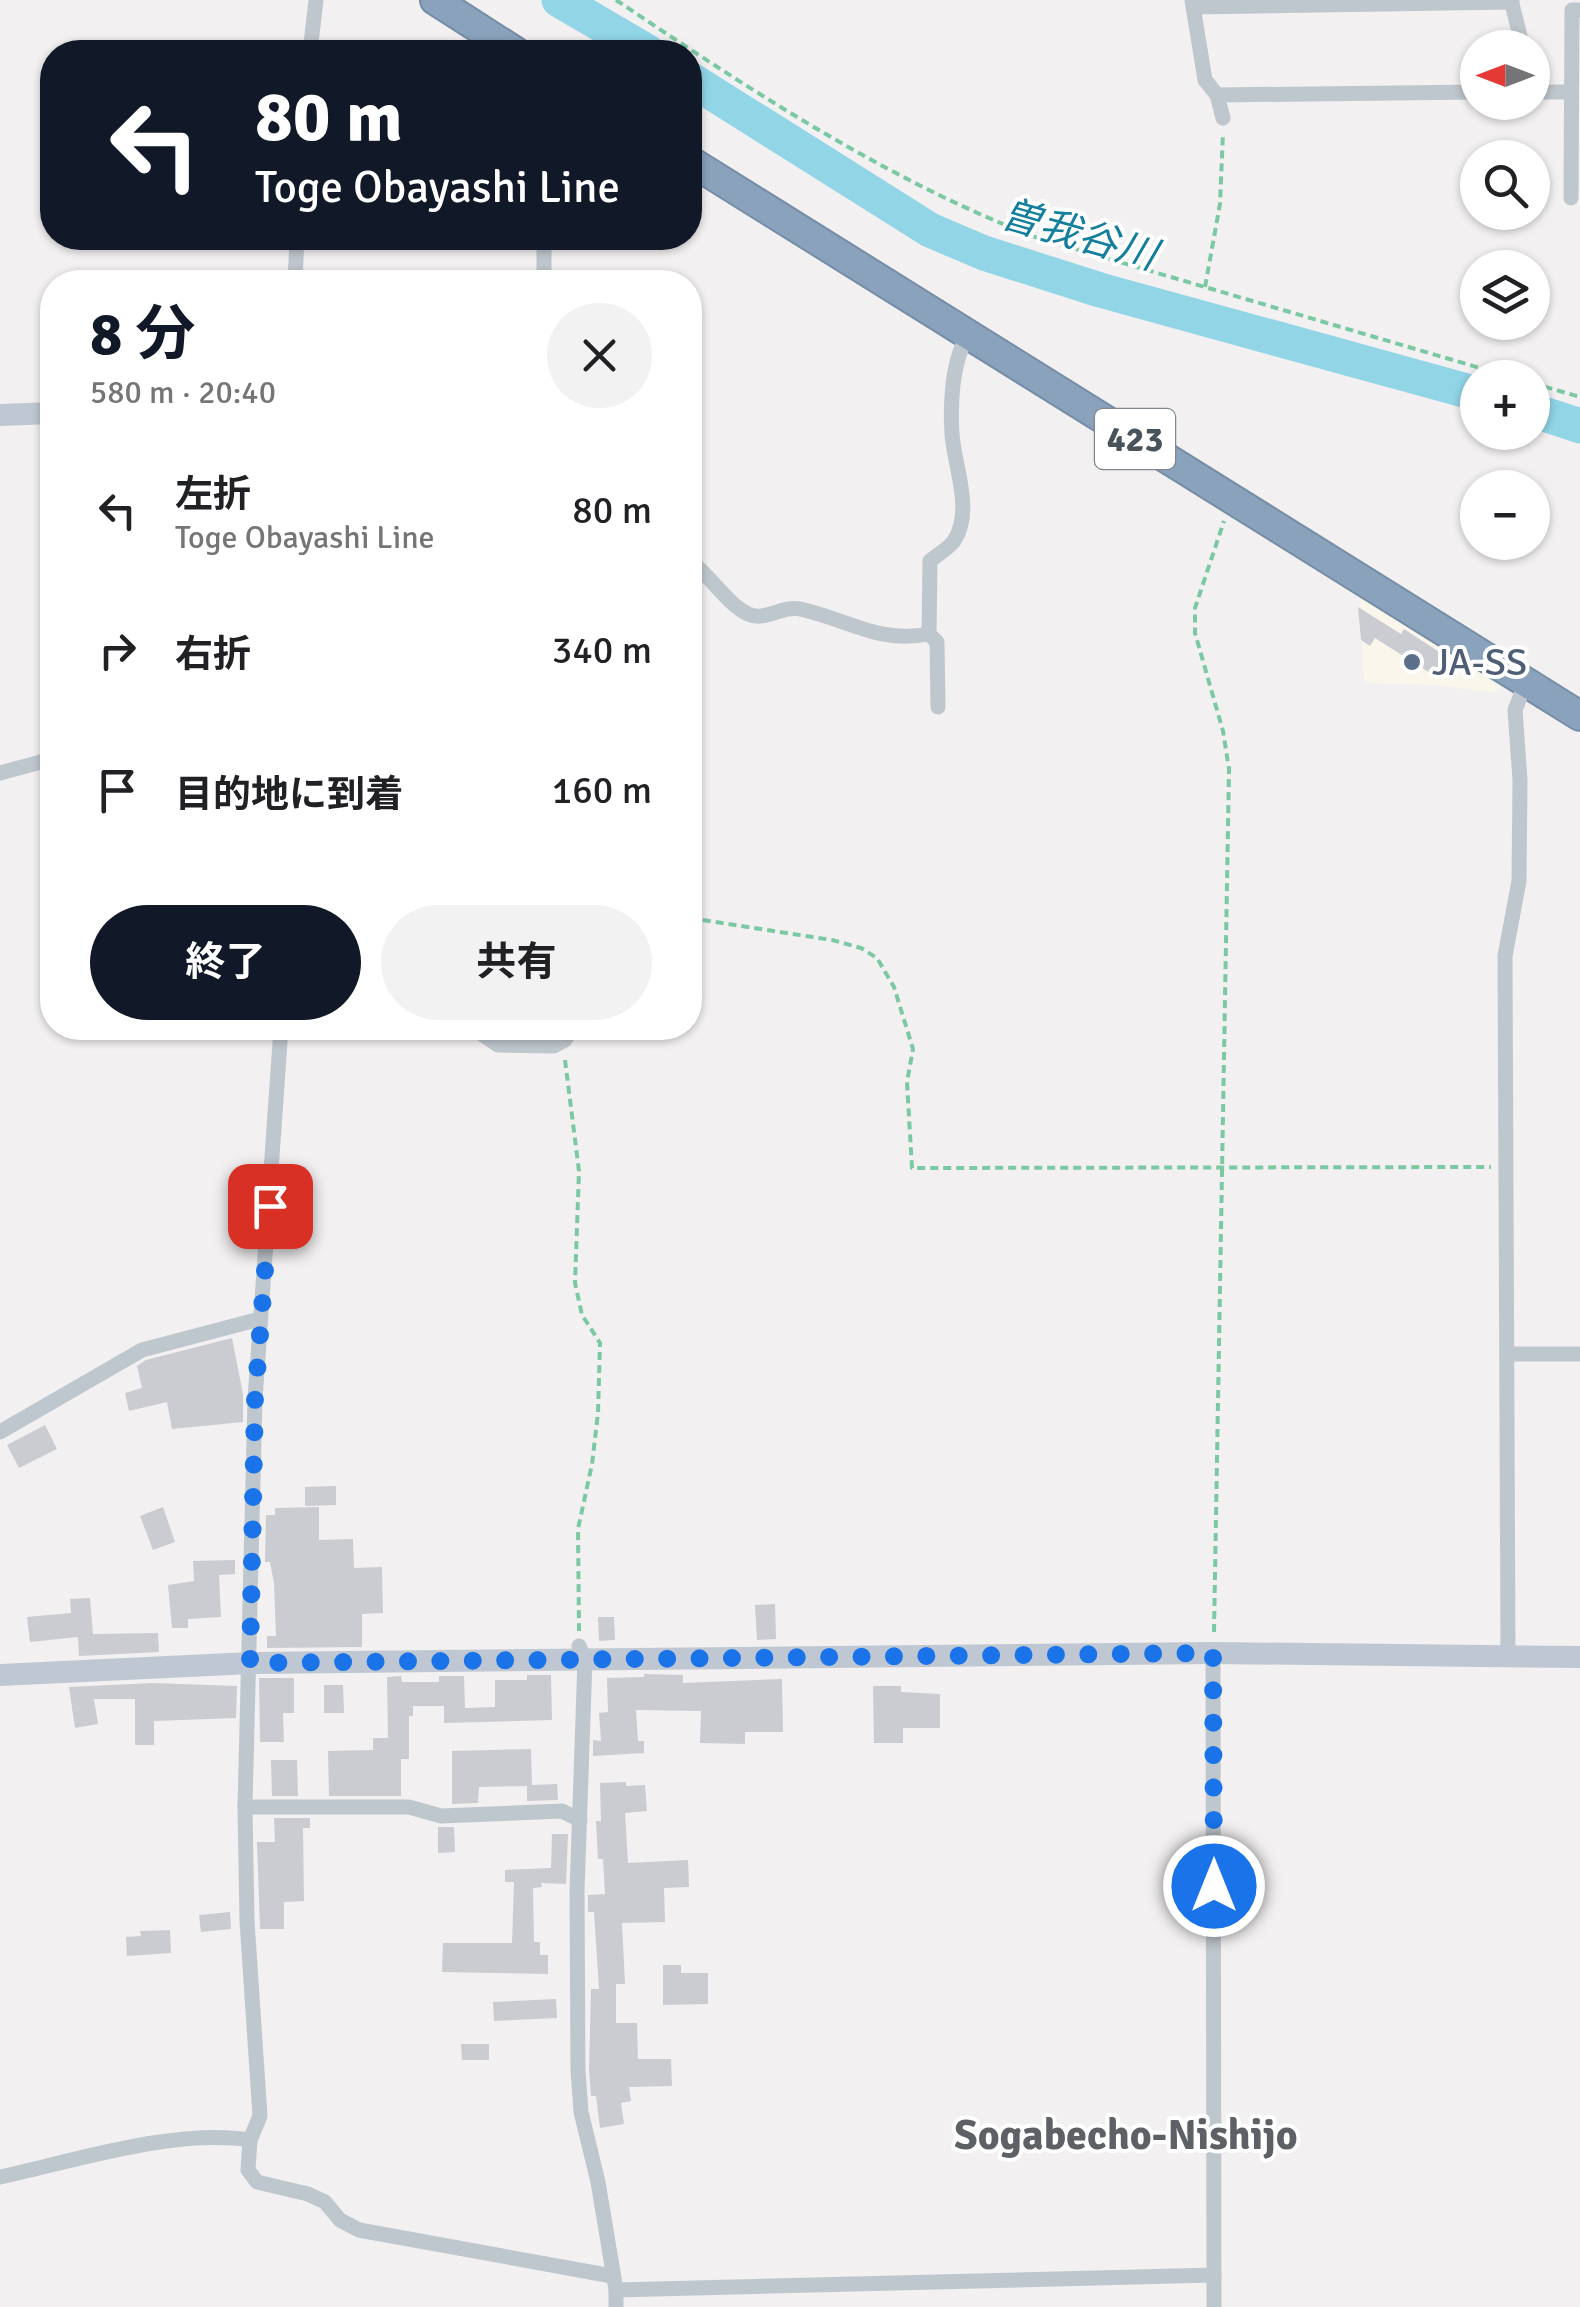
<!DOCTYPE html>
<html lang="ja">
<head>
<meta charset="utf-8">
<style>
	body { margin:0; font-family:Signika,"Noto Sans JP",sans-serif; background:#f2f2f2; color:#202124; height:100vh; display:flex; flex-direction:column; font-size:38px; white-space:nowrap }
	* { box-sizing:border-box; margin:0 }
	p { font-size:32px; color:#757577 }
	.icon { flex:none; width:55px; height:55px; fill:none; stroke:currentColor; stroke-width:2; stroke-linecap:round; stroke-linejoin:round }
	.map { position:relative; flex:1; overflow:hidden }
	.drawer { position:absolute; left:40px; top:270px; width:662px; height:770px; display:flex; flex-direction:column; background:#fff; border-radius:40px; box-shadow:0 2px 8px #0004 }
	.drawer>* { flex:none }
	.banner { position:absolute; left:40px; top:40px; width:662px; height:210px; border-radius:40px; box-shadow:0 2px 8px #0004; background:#111827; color:#fff; overflow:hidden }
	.needle { width:65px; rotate:270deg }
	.buttons { position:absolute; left:1460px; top:30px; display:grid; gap:20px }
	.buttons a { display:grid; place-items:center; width:90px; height:90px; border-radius:50%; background:#fff; box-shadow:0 2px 8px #0004; font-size:50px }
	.pin { position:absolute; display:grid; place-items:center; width:85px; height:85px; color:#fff; margin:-42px; border-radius:20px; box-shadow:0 5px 15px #0006 }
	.me { position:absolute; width:110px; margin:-55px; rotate:0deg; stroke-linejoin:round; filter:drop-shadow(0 0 8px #0008) }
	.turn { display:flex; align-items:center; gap:35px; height:210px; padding:0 50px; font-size:45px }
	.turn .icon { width:130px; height:130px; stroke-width:2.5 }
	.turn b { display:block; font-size:70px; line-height:85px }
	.round { display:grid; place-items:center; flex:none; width:105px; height:105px; border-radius:52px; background:#f2f2f2 }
	.summary { display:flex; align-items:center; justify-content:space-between; height:170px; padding:0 50px }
	h1 { font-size:60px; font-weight:700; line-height:75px; color:#111827 }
	.action { display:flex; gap:20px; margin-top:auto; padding:20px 50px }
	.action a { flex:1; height:115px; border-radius:60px; background:#111827; color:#fff; font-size:40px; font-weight:700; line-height:115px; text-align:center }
	.action a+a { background:#f2f2f2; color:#202124 }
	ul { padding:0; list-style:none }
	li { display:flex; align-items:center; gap:30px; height:140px; padding:0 50px }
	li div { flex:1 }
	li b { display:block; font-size:38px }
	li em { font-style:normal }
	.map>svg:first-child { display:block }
	.commercial { fill:#fbf6eb }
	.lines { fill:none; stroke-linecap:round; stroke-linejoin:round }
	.river { stroke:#91d5e7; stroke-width:35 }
	.building { fill:#caccd2 }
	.highway-casing { stroke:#768da7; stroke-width:32 }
	.path { stroke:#7bc9a3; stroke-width:4; stroke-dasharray:8 5; stroke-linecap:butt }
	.street { stroke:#bfc7ce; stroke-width:15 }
	.secondary { stroke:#bfc8d2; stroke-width:22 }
	.highway { stroke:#8aa2bb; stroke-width:28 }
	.route { stroke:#1a73e8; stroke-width:18; stroke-dasharray:0 32.4 }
	.service-dot { fill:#5c6f8a; stroke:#fff; stroke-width:4 }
	.labels { text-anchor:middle; stroke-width:8; stroke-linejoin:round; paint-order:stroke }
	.shield { fill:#fff; stroke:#80878d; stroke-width:2.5 }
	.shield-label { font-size:35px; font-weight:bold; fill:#49535c }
	.service-label { font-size:38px; fill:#4e5e75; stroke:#fff; text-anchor:start }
	.water-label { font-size:40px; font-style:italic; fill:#147f9c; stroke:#fff }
	.quarter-label { font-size:42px; font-weight:bold; fill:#5d6064; stroke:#fff }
</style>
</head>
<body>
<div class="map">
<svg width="1580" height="2307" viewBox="0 0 1580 2307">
	<rect width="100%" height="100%" fill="#f2f0f0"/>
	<polygon class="commercial" points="1360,597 1501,687 1498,693 1434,685 1364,683"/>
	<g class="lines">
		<g class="river">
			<polyline points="559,0 648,52"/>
			<polyline points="690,79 930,230 984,253 1100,290 1478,394"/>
			<polyline points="1532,410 1580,426"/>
		</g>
	</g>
	<g class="building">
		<polygon points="1358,607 1401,634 1404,629 1450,659 1438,678 1375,638 1370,646 1361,640"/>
		<polygon points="232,1338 243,1394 243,1422 172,1429 167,1402 129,1411 125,1393 142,1388 137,1366 146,1360"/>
		<polygon points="45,1425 57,1449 19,1468 7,1445"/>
		<polygon points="336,1486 336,1505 305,1506 305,1487"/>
		<polygon points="163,1507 175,1542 153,1550 140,1516"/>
		<polygon points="319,1507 319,1540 353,1539 354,1568 382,1567 383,1613 362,1614 362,1647 267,1648 267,1636 276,1636 274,1583 270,1562 265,1562 266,1515 275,1515 275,1508"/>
		<polygon points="235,1560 235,1574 219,1575 221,1617 188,1619 188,1628 172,1628 168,1585 194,1581 193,1561"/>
		<polygon points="90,1598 93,1634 158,1633 159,1652 79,1656 78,1637 30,1642 27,1617 71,1613 70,1599"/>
		<polygon points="775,1604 776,1639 757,1640 755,1605"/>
		<polygon points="598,1617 614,1617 615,1640 599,1641"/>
		<polygon points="644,1674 683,1675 683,1683 782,1679 783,1732 745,1732 745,1744 700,1743 701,1711 636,1710 638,1741 644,1741 644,1753 593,1756 593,1740 601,1741 599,1713 608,1712 607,1678 644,1677"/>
		<polygon points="527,1675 551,1675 552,1720 444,1723 444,1706 413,1706 413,1716 409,1716 409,1759 401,1759 401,1796 329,1796 328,1751 373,1750 373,1738 388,1738 387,1677 401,1676 402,1682 439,1682 439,1676 464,1676 465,1708 495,1707 495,1680 527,1680"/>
		<polygon points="259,1678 294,1678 294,1713 283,1713 284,1742 260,1742"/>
		<polygon points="153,1683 237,1686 236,1718 154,1721 154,1745 135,1745 135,1699 94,1699 98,1724 75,1728 69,1687"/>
		<polygon points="324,1685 343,1685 344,1713 324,1713"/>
		<polygon points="873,1686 901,1686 901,1692 940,1694 940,1728 903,1728 903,1743 874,1743"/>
		<polygon points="531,1749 532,1785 557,1784 558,1800 527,1801 527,1786 479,1787 478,1803 452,1804 452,1751"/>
		<polygon points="271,1760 297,1760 298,1796 272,1796"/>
		<polygon points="626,1782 626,1786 645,1785 647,1811 625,1813 628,1863 688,1860 689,1887 664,1888 665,1922 622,1923 625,1984 616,1984 616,2023 637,2023 638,2059 671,2059 672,2086 629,2087 631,2101 621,2103 624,2124 600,2128 596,2096 591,2096 589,2070 591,1989 599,1989 594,1912 588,1912 588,1895 605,1894 603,1859 598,1859 596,1821 601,1821 600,1783"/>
		<polygon points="274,1818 310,1818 310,1828 303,1828 304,1901 284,1902 284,1929 260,1929 257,1842 275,1842"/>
		<polygon points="438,1827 454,1827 455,1852 438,1853"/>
		<polygon points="552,1834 568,1834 566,1884 541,1883 542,1887 533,1888 534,1942 540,1942 540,1955 548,1955 548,1974 442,1972 443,1943 512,1943 514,1882 505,1882 505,1870 551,1868"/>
		<polygon points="230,1912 231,1929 201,1932 199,1915"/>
		<polygon points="170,1930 171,1953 127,1956 126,1937 141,1936 140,1931"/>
		<polygon points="663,1965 681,1965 681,1973 708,1973 708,2004 663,2005"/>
		<polygon points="556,1999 557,2018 494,2021 493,2002"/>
		<polygon points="461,2044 489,2044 489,2060 462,2060"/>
	</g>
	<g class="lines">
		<defs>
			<g id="highway">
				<polyline points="435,0 516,52"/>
				<polyline points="690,161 1580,716"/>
			</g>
		</defs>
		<use href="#highway" class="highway-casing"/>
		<g class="path">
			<path d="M616 0C749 89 885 179 1035 237L1514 378"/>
			<polyline points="1205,287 1220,204 1223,133"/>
			<polyline points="1532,383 1580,397"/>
			<polyline points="690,918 832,940 861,948 877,958 894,987 913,1049 907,1082 912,1168 1491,1167"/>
			<polyline points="565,1060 579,1171 575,1283 582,1315 600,1343 598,1413 592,1464 578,1529 579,1631"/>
			<polyline points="1214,1632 1229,769 1223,731 1195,633 1195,608 1224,521"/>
		</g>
		<g class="street">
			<polyline points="1192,0 1205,80 1217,95 1223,118"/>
			<polyline points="1511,0 1523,48"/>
			<polyline points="1193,7 1512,2"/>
			<polyline points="310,52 316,0"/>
			<polyline points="1532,92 1571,92"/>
			<polyline points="1217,95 1478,92"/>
			<polyline points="1571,198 1572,10 1580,10"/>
			<polyline points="544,238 544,282"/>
			<polyline points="295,282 297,238"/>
			<path d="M690 561C710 575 726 603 748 614 765 622 782 605 800 609 847 619 879 644 929 634"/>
			<path d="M938 707 937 642 929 634 930 561C937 555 949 548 954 541 974 510 954 466 952 434 950 403 952 361 968 335"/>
			<polyline points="0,773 52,759"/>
			<polyline points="281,1028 255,1399 245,1807 247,1921 260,2116 250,2140 248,2170 257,2182 308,2194 325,2202 340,2220 359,2230 612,2276"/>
			<polyline points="473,1028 498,1045 554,1046 565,1040 572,1028"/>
			<polyline points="1507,1354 1580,1354"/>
			<polyline points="0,1432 142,1350 260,1319"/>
			<polyline points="579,1646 585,1660 577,1891 578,2070 581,2112 598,2182 616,2290 616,2307"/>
			<polyline points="1213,1653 1214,2307"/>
			<polyline points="1508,1656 1505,956 1519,881 1520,780 1515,710 1526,682"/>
			<polyline points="245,1807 409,1807 441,1816 562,1811 580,1820"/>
			<path d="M0 2177C74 2161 176 2128 250 2140"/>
			<polyline points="616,2290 1214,2275"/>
		</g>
		<g class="secondary">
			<polyline points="0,415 52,413"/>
			<polyline points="0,1675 251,1663 1213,1653 1580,1657"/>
		</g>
		<use href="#highway" class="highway"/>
	</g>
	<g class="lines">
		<polyline class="route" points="270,1206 255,1399 250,1663 1213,1653 1214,1886"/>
	</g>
	<circle class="service-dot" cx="1412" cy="662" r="10"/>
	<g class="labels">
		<rect class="shield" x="1095" y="409" width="80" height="60" rx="8"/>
		<g class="shield-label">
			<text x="1135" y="451">423</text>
		</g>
		<g class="service-label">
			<text x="1432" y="675">JA-SS</text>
		</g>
		<g class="water-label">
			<text transform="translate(1079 234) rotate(16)" y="14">曽我谷川</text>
		</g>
		<g class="quarter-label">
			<text x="1126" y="2149">Sogabecho-Nishijo</text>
		</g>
	</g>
</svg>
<div class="buttons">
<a><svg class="needle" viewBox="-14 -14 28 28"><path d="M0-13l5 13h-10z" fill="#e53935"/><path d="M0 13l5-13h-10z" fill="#757577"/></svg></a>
<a><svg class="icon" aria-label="search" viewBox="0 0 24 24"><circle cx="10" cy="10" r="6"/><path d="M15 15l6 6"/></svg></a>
<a><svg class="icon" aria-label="layers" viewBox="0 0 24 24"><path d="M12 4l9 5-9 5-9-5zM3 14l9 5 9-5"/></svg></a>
<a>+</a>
<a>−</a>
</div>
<div class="pin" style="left:270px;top:1206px;background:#d93025"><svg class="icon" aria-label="arrive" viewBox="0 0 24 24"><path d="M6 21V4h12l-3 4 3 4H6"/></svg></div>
<svg class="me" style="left:1214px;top:1886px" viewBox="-20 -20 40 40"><circle r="17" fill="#1a73e8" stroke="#fff" stroke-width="3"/><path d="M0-11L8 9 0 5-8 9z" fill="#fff"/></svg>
<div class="banner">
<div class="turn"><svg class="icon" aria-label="left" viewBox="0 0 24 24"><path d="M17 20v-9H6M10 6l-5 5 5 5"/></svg><div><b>80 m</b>Toge Obayashi Line</div></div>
</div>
<section class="drawer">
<div class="summary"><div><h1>8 分</h1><p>580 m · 20:40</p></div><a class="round"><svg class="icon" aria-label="close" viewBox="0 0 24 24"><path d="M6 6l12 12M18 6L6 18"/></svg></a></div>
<ul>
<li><svg class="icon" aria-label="left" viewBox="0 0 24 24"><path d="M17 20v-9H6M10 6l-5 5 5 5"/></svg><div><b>左折</b><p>Toge Obayashi Line</p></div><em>80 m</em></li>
<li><svg class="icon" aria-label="right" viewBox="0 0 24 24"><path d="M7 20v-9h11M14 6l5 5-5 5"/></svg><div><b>右折</b></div><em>340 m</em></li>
<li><svg class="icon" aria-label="arrive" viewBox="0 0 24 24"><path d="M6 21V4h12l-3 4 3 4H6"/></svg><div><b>目的地に到着</b></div><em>160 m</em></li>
</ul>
<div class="action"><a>終了</a><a>共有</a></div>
</section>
</div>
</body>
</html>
